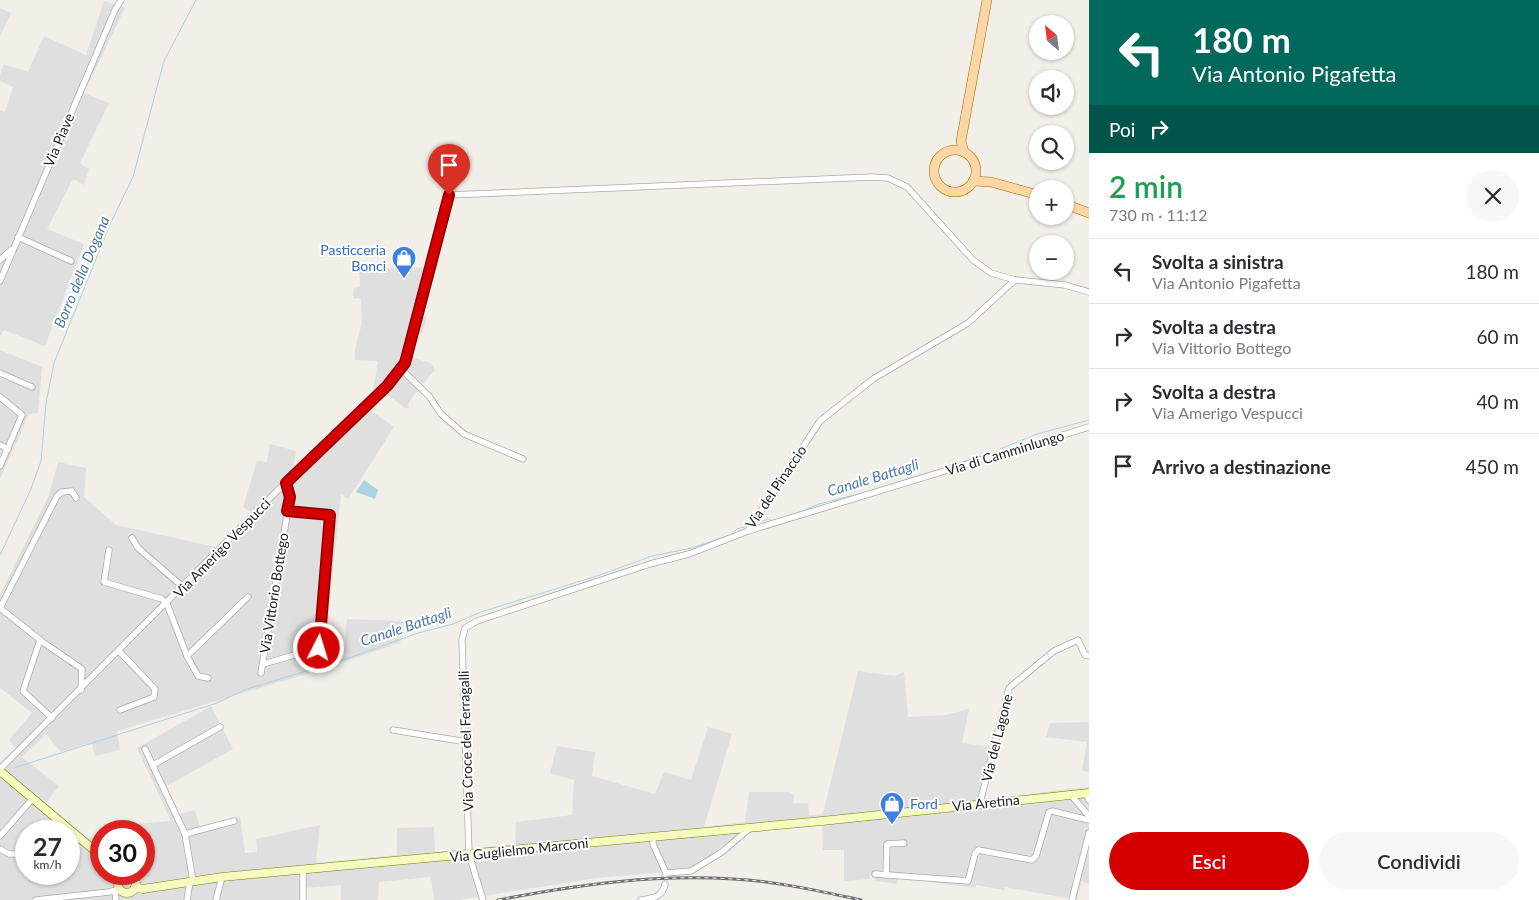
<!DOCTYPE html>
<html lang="it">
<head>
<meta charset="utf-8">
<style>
	body { margin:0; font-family:Lato,sans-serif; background:#f7f7f7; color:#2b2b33; height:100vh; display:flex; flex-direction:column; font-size:19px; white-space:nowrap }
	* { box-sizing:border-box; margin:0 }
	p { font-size:16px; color:#7c7c81 }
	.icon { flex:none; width:28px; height:28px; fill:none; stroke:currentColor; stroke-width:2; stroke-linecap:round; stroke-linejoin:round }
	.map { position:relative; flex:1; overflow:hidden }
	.panel { display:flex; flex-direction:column; background:#fff; width:450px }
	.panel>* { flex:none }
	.top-card { background:#00695c; color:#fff; overflow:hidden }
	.needle { width:32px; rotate:332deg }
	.controls { position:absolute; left:1029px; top:15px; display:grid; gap:10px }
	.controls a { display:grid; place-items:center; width:45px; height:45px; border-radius:50%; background:#fff; box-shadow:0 1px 4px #0004; font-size:25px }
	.speed { position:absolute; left:15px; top:820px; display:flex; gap:10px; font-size:25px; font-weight:700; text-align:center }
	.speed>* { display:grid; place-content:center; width:65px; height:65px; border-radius:50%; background:#fff; box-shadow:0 1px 4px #0004; line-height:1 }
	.speed small { font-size:12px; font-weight:400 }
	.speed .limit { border:8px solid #d22; background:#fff; color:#111 }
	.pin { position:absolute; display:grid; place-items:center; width:42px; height:42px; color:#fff; margin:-51px -21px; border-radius:50% 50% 50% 0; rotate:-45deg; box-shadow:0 0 5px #0007 }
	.pin .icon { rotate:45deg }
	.me { position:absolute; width:55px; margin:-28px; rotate:5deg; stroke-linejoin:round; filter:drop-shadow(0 0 4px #0008) }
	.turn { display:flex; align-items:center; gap:18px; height:105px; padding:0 20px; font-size:22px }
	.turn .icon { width:65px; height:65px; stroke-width:2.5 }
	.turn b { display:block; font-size:35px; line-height:42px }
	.then { display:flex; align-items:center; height:48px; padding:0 20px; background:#0003; gap:10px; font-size:19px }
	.round { display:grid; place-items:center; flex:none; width:52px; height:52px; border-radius:26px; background:#f7f7f7 }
	.summary { display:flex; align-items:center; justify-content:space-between; height:85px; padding:0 20px }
	h1 { font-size:30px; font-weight:600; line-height:38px; color:#1e9e55 }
	.action { display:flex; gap:10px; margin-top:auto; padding:10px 20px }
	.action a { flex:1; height:58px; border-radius:30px; background:#d40000; color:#fff; font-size:20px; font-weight:600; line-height:58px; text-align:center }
	.action a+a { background:#f7f7f7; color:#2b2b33 }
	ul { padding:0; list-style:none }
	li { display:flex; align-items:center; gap:15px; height:65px; padding:0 20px; border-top:1px solid #e1e1e2 }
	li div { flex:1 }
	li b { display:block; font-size:19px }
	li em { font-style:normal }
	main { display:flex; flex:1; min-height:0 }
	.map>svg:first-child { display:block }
	.residential { fill:#e0dfdf; fill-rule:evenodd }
	.water { fill:#aad3df }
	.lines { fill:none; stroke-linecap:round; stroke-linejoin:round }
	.stream { stroke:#aad3df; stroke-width:1 }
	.street-casing { stroke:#a9a9a9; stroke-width:7 }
	.secondary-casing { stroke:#707d05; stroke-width:9 }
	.primary-casing { stroke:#a06b00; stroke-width:10 }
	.street { stroke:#fff; stroke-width:5.5 }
	.secondary { stroke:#f7fabf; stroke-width:8 }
	.primary { stroke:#fcd6a4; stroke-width:9 }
	.rail-casing { stroke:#707070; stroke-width:3 }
	.rail { stroke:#fff; stroke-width:1; stroke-dasharray:4; stroke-linecap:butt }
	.route-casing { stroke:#8a0000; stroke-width:12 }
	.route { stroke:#d40000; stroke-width:9 }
	.labels { text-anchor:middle; stroke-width:4; stroke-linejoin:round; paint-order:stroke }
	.street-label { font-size:14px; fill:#222; stroke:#fff }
	.shop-label { font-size:14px; fill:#366cbe; stroke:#fff; text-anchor:end }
	.water-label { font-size:15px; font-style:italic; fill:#4a7aab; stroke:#fff }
</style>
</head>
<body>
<main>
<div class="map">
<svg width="1089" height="900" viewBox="0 0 1089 900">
	<rect width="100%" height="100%" fill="#f2efe9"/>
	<g class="residential">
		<polygon points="104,1 125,8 84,93 109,103 80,163 89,169 84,185 73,179 47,229 84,244 45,346 4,330 0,336 0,110 5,112 13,87 0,81 0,75 4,64 28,72 44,36 86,55"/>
		<polygon points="0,8 11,13 0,37"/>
		<path d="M434 267 421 316 427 317 422 334H416L413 358 431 363 435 370 418 389 420 391 418 393 416 392 408 404 409 408H405L384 392 369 409 394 427 348 499 341 494 325 650H344L347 619 405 621 400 643 326 668 117 731 120 750 95 756 92 742 61 752 46 734 22 757 59 786 46 803 88 838 101 837V874H144V831H111V826L171 821 137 748 211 706 233 749 167 786 179 814 195 810 200 828 240 816 245 853 257 852 256 839 320 825 316 863 397 855V828L434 827 435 852 515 844 516 822 572 815 574 780 550 773 557 746 595 752 592 776 655 794 664 772 691 780 708 727 732 734 704 827 745 822 749 792H789L794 795 793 803H808L809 815 823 814 858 671 894 676 904 672 908 717 946 715 969 709 962 743 994 747 984 799 1089 787V884L1082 881 1077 900 1005 887 1004 890 976 885 975 888 898 878 897 884 875 881V876H870V879L844 881V850H823L822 823 745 830 690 870 597 878 458 900H434L431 877 379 882 378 900H341V885L306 888 305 900H0V762L16 748 9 740 32 713 0 688V595L49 495 58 462 86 468 84 497 116 525 216 547 252 512 243 507 257 461 267 462 270 444 296 451 292 473 373 392 378 361 355 360V349L362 323 361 299 353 298 354 288 360 287 359 269ZM26 831H69V874H26Z"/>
		<polygon points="0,350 42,367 38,413 29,414 0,479"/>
		<polygon points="1089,722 1089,773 1082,770 1087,742 1046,737 1050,723"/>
	</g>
	<polygon class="water" points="364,480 378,490 375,499 356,492"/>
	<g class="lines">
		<g class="stream">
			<polyline points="1000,449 1037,434 1089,420"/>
			<polyline points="889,485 991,453"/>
			<polyline points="796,514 819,504 878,489"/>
			<polyline points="761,522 768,519 773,521"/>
			<polyline points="733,533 737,529 748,526"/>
			<polyline points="0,555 31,489 41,461 46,403 54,363 111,222 133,177 164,61 196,0"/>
			<polyline points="14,768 217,703 244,690 349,658 418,633 453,624 481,612 600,575 652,556 692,548 727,536"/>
		</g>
		<defs>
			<g id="street">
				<polyline points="18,237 71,261"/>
				<polyline points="0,260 11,250"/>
				<polyline points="0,281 115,10 121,0"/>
				<polyline points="401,369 429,396 441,414 464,434 523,459"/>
				<polyline points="0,373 32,387"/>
				<polyline points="0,397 22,415 0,466"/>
				<polyline points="0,445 8,449"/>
				<polyline points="76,498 72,491 62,492 57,496 0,608 44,643 82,669 81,690"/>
				<polyline points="748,531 1089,427"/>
				<polyline points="132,538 138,548 183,587"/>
				<polyline points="109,550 104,582 162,599 167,604"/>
				<polyline points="167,604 187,656 198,676 208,678"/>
				<polyline points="40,640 23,691 52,718"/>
				<polyline points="119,651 155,689 154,697 120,710"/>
				<polyline points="187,656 248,597"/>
				<polyline points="263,664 319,648 330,515 287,511"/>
				<polyline points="261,673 290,497 285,483"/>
				<polyline points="393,730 467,742"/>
				<polyline points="145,749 185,834 193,881"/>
				<polyline points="153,765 220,727"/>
				<polyline points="0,769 285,483 387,386 405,363 449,195 872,177 888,178 907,187 973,260 991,273 1015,280 1065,285 1089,292"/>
				<polyline points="1085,793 1089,800"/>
				<polyline points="1070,794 1089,816"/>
				<polyline points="980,803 1009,688 1054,651 1078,640 1085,655 1089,656"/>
				<polyline points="185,834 234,821"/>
				<polyline points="0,836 33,798"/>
				<polyline points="653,837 653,844 666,873"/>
				<polyline points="69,845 79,837"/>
				<polyline points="0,849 9,854 26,854"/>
				<polyline points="875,874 968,881 975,854 978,850 1032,860 1036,856 1049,812 1052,811 1089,820"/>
				<polyline points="665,875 666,873 691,871 722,852 750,828"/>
				<polyline points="886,875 887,844 904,843"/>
				<polyline points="115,891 116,900"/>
				<polyline points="36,900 109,892 120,889"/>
				<polyline points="187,900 190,881"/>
				<polyline points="216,900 222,877"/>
				<polyline points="303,900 303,871"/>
				<polyline points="483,900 469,854 462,640 465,628 477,621 650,564 689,554 748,531 820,421 873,379 968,323 1015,280"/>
				<path d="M641 900C653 898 663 897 665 884"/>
				<polyline points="1072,900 1089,833"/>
			</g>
			<g id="secondary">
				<polyline points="0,771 101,856"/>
				<circle cx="127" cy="884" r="9"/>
				<polyline points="135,887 143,889 222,877 822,821 1089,793"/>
			</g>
			<g id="primary">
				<circle cx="955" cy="171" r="21"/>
				<polyline points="964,152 961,141 987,0"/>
				<polyline points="973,181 991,182 1038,195"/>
				<polyline points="1065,204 1089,213"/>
			</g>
		</defs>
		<use href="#street" class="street-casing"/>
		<use href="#secondary" class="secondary-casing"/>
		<use href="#primary" class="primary-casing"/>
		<use href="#street" class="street"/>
		<use href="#secondary" class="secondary"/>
		<use href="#primary" class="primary"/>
		<defs>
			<path id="rail" d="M498 900C576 885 653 874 733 879 776 881 819 891 861 900"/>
		</defs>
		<use href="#rail" class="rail-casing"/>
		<use href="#rail" class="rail"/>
	</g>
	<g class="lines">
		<defs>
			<polyline id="route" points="319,648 330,515 287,511 290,497 286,483 387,386 405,363 449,195"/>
		</defs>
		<use href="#route" class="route-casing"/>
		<use href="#route" class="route"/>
	</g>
	<defs>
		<symbol id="shop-pin" viewBox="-11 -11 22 30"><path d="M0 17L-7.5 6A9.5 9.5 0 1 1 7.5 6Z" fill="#3f7fe0" stroke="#fff"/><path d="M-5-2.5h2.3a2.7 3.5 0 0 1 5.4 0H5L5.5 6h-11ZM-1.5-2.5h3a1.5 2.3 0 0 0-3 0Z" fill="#fff"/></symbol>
	</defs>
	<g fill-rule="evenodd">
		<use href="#shop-pin" x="390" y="244" width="28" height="38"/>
		<use href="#shop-pin" x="878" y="790" width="28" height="38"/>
	</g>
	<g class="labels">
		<g class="street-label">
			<text transform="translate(59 140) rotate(-67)" y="5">Via Piave</text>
			<text transform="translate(1005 453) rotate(-17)" y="5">Via di Camminlungo</text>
			<text transform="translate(776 487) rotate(-56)" y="5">Via del Pinaccio</text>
			<text transform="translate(222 548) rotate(-46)" y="5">Via Amerigo Vespucci</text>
			<text transform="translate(274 593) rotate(-81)" y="5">Via Vittorio Bottego</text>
			<text transform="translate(997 738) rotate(-76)" y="5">Via del Lagone</text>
			<text transform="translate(466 741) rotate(-92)" y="5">Via Croce del Ferragalli</text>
			<text transform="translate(986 803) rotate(-6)" y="5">Via Aretina</text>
			<text transform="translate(519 850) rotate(-6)" y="5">Via Guglielmo Marconi</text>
		</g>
		<g class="shop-label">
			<text x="386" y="255">Pasticceria<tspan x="386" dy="16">Bonci</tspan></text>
			<text x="910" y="809" text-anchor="start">Ford</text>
		</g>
		<g class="water-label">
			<text transform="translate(82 272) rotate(-67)" y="5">Borro della Dogana</text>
			<text transform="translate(873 478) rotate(-17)" y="5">Canale Battagli</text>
			<text transform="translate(406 627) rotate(-18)" y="5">Canale Battagli</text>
		</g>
	</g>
</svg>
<div class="controls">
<a><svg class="needle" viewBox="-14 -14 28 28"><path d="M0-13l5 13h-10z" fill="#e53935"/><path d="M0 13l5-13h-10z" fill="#7c7c81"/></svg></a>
<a><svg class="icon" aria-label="sound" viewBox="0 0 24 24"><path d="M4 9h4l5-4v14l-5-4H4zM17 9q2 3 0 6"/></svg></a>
<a><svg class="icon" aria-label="search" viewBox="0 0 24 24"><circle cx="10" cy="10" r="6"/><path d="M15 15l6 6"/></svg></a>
<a>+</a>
<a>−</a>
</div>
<div class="speed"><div>27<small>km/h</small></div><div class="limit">30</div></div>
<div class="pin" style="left:449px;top:195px;background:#d93025"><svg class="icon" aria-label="arrive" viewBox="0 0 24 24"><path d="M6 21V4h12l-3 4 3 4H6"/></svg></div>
<svg class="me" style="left:319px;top:648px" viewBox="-20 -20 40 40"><circle r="17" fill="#d40000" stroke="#fff" stroke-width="3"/><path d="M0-11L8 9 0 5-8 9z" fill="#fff"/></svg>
</div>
<section class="panel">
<div class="top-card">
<div class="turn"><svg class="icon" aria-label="left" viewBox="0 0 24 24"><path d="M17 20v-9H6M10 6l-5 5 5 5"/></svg><div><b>180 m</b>Via Antonio Pigafetta</div></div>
<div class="then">Poi<svg class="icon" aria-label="right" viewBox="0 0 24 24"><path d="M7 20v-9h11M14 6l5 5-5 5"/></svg></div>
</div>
<div class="summary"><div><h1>2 min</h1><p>730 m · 11:12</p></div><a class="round"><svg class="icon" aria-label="close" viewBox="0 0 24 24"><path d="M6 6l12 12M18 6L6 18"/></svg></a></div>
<ul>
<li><svg class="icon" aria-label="left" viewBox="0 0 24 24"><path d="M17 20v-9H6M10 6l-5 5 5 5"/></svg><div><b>Svolta a sinistra</b><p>Via Antonio Pigafetta</p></div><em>180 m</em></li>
<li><svg class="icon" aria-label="right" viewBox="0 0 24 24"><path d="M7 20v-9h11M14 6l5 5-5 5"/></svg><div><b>Svolta a destra</b><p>Via Vittorio Bottego</p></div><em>60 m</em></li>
<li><svg class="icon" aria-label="right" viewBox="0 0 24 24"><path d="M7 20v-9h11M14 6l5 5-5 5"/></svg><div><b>Svolta a destra</b><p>Via Amerigo Vespucci</p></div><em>40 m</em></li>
<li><svg class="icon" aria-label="arrive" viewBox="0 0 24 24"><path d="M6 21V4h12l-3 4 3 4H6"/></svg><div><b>Arrivo a destinazione</b></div><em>450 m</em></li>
</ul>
<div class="action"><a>Esci</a><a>Condividi</a></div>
</section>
</main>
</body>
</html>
